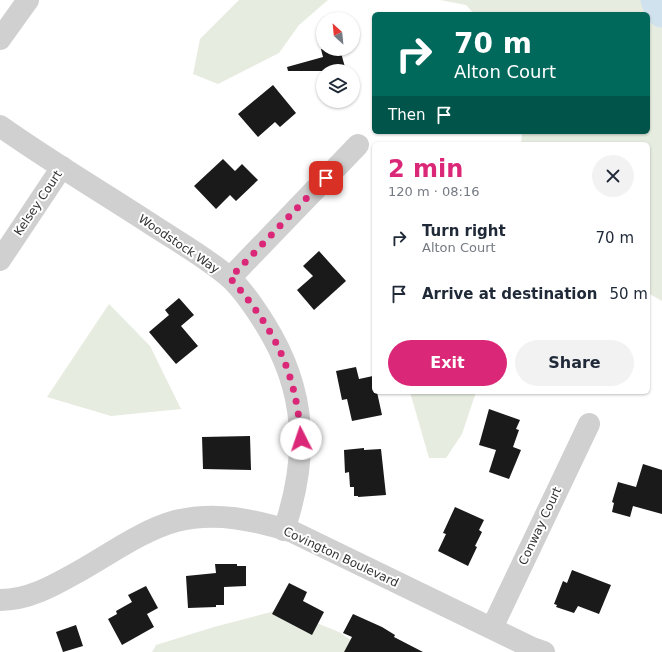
<!DOCTYPE html>
<html lang="en">
<head>
<meta charset="utf-8">
<style>
	body { margin:0; font-family:"DejaVu Sans",sans-serif; background:#f2f2f3; color:#1f2937; height:100vh; display:flex; flex-direction:column; font-size:15px; white-space:nowrap }
	* { box-sizing:border-box; margin:0 }
	p { font-size:13px; color:#747a83 }
	.icon { flex:none; width:22px; height:22px; fill:none; stroke:currentColor; stroke-width:2; stroke-linecap:round; stroke-linejoin:round }
	.map { position:relative; flex:1; overflow:hidden }
	.panel { position:absolute; left:372px; top:142px; width:278px; height:252px; display:flex; flex-direction:column; background:#fff; border-radius:6px; box-shadow:0 1px 3px #0004 }
	.panel>* { flex:none }
	.hud { position:absolute; left:372px; top:12px; width:278px; height:122px; border-radius:6px; box-shadow:0 1px 3px #0004; background:#00695c; color:#fff; overflow:hidden }
	.needle { width:26px; rotate:333deg }
	.buttons { position:absolute; left:316px; top:12px; display:grid; gap:8px }
	.buttons a { display:grid; place-items:center; width:44px; height:44px; border-radius:50%; background:#fff; box-shadow:0 1px 3px #0004; font-size:20px }
	.pin { position:absolute; display:grid; place-items:center; width:34px; height:34px; color:#fff; margin:-17px; border-radius:8px; box-shadow:0 2px 6px #0006 }
	.me { position:absolute; width:44px; margin:-22px; rotate:356deg; stroke-linejoin:round; filter:drop-shadow(0 0 3px #0008) }
	.turn { display:flex; align-items:center; gap:14px; height:84px; padding:0 16px; font-size:18px }
	.turn .icon { width:52px; height:52px; stroke-width:2.5 }
	.turn b { display:block; font-size:28px; line-height:34px }
	.then { display:flex; align-items:center; height:38px; padding:0 16px; background:#0003; gap:8px; font-size:15px }
	.round { display:grid; place-items:center; flex:none; width:42px; height:42px; border-radius:21px; background:#f2f2f3 }
	.summary { display:flex; align-items:center; justify-content:space-between; height:68px; padding:0 16px }
	h1 { font-size:24px; font-weight:800; line-height:30px; color:#db2777 }
	.button { display:flex; gap:8px; margin-top:auto; padding:8px 16px }
	.button a { flex:1; height:46px; border-radius:24px; background:#db2777; color:#fff; font-size:16px; font-weight:800; line-height:46px; text-align:center }
	.button a+a { background:#f2f2f3; color:#1f2937 }
	ul { padding:0; list-style:none }
	li { display:flex; align-items:center; gap:12px; height:56px; padding:0 16px }
	li div { flex:1 }
	li b { display:block; font-size:15px }
	li em { font-style:normal }
	.map>svg:first-child { display:block }
	.green { fill:#e6ecdf }
	.lines { fill:none; stroke-linecap:round; stroke-linejoin:round }
	.river { stroke:#cfe2ee; stroke-width:33 }
	.building { fill:#1a1a1a }
	.minor { stroke:#d0d0d0; stroke-width:22 }
	.route { stroke:#db2777; stroke-width:7; stroke-dasharray:0 12.6 }
	.labels { text-anchor:middle; stroke-width:4; stroke-linejoin:round; paint-order:stroke }
	.street-label { font-size:12px; fill:#333; stroke:#fff }
</style>
</head>
<body>
<div class="map">
<svg width="662" height="652" viewBox="0 0 662 652">
	<rect width="100%" height="100%" fill="#fff"/>
	<g class="green">
		<polygon points="239,0 328,0 299,25 279,53 218,84 193,74 200,39"/>
		<polygon points="440,0 662,0 662,301 648,293 648,144 521,144 522,132 648,132 648,14 474,14 466,5"/>
		<polygon points="109,304 150,346 181,409 111,416 47,397"/>
		<polygon points="410,392 476,392 462,434 446,458 429,458"/>
		<polygon points="282,609 339,632 368,652 152,652 156,645 214,627"/>
	</g>
	<g class="lines">
		<polyline class="river" points="657,0 662,11"/>
	</g>
	<g class="building">
		<polygon points="321,49 340,49 346,71 288,71 287,67 323,57"/>
		<polygon points="273,85 296,113 280,127 275,122 258,137 238,114"/>
		<polygon points="223,159 235,171 242,164 258,180 236,201 230,195 216,209 194,186"/>
		<polygon points="319,251 346,281 314,310 297,290 313,276 303,266"/>
		<polygon points="179,298 194,315 181,326 198,346 176,364 149,332 169,315 165,310"/>
		<polygon points="356,367 359,379 373,376 374,392 377,392 382,415 352,421 347,399 342,400 336,371"/>
		<polygon points="489,409 520,420 516,429 519,430 513,447 521,450 509,479 489,472 496,450 479,445"/>
		<polygon points="250,436 251,470 203,469 202,437"/>
		<polygon points="364,448 364,450 381,449 386,495 358,497 358,496 354,496 354,487 350,487 349,472 345,473 344,450"/>
		<polygon points="643,464 662,470 662,514 633,506 630,517 612,512 614,503 612,502 618,482 636,487"/>
		<polygon points="455,507 484,520 479,530 482,532 475,546 477,547 468,566 438,551 446,534 443,533"/>
		<polygon points="215,564 237,564 237,566 246,566 246,586 224,587 224,605 216,605 216,607 188,608 186,576 216,573"/>
		<polygon points="572,570 611,585 599,614 578,606 574,613 556,607 557,605 554,604 563,581 567,583"/>
		<polygon points="289,583 307,592 303,601 324,612 312,635 272,614"/>
		<polygon points="146,586 158,608 147,614 154,627 122,645 108,619 117,614 116,611 132,602 128,595"/>
		<polygon points="353,614 382,627 395,635 394,637 423,652 344,652 352,637 343,633"/>
		<polygon points="76,625 83,646 63,652 56,632"/>
	</g>
	<g class="lines">
		<g class="minor">
			<polyline points="0,39 28,0"/>
			<path d="M0 126C51 162 105 194 157 228 182 244 208 259 230 278 244 291 255 308 265 324 307 391 309 456 284 530"/>
			<polyline points="0,260 62,167"/>
			<polyline points="230,278 358,145"/>
			<path d="M0 600C28 600 53 586 76 573 107 556 142 530 176 521 216 511 254 520 293 532L530 647 544 652"/>
			<polyline points="492,628 589,424"/>
		</g>
	</g>
	<g class="lines">
		<path class="route" d="M301 439C296 371 275 329 230 278L326 178"/>
	</g>
	<g class="labels">
		<g class="street-label">
			<text transform="translate(38 203) rotate(-56)" y="4">Kelsey Court</text>
			<text transform="translate(179 244) rotate(34)" y="4">Woodstock Way</text>
			<text transform="translate(540 526) rotate(-65)" y="4">Conway Court</text>
			<text transform="translate(341 557) rotate(25)" y="4">Covington Boulevard</text>
		</g>
	</g>
</svg>
<div class="buttons">
<a><svg class="needle" viewBox="-14 -14 28 28"><path d="M0-13l5 13h-10z" fill="#e53935"/><path d="M0 13l5-13h-10z" fill="#747a83"/></svg></a>
<a><svg class="icon" aria-label="layers" viewBox="0 0 24 24"><path d="M12 4l9 5-9 5-9-5zM3 14l9 5 9-5"/></svg></a>
</div>
<div class="pin" style="left:326px;top:178px;background:#d93025"><svg class="icon" aria-label="arrive" viewBox="0 0 24 24"><path d="M6 21V4h12l-3 4 3 4H6"/></svg></div>
<svg class="me" style="left:301px;top:439px" viewBox="-20 -20 40 40"><circle r="19" fill="#fff"/><path d="M0-13L10 11 0 6-10 11z" fill="#db2777"/></svg>
<div class="hud">
<div class="turn"><svg class="icon" aria-label="right" viewBox="0 0 24 24"><path d="M7 20v-9h11M14 6l5 5-5 5"/></svg><div><b>70 m</b>Alton Court</div></div>
<div class="then">Then<svg class="icon" aria-label="arrive" viewBox="0 0 24 24"><path d="M6 21V4h12l-3 4 3 4H6"/></svg></div>
</div>
<section class="panel">
<div class="summary"><div><h1>2 min</h1><p>120 m · 08:16</p></div><a class="round"><svg class="icon" aria-label="close" viewBox="0 0 24 24"><path d="M6 6l12 12M18 6L6 18"/></svg></a></div>
<ul>
<li><svg class="icon" aria-label="right" viewBox="0 0 24 24"><path d="M7 20v-9h11M14 6l5 5-5 5"/></svg><div><b>Turn right</b><p>Alton Court</p></div><em>70 m</em></li>
<li><svg class="icon" aria-label="arrive" viewBox="0 0 24 24"><path d="M6 21V4h12l-3 4 3 4H6"/></svg><div><b>Arrive at destination</b></div><em>50 m</em></li>
</ul>
<div class="button"><a>Exit</a><a>Share</a></div>
</section>
</div>
</body>
</html>
